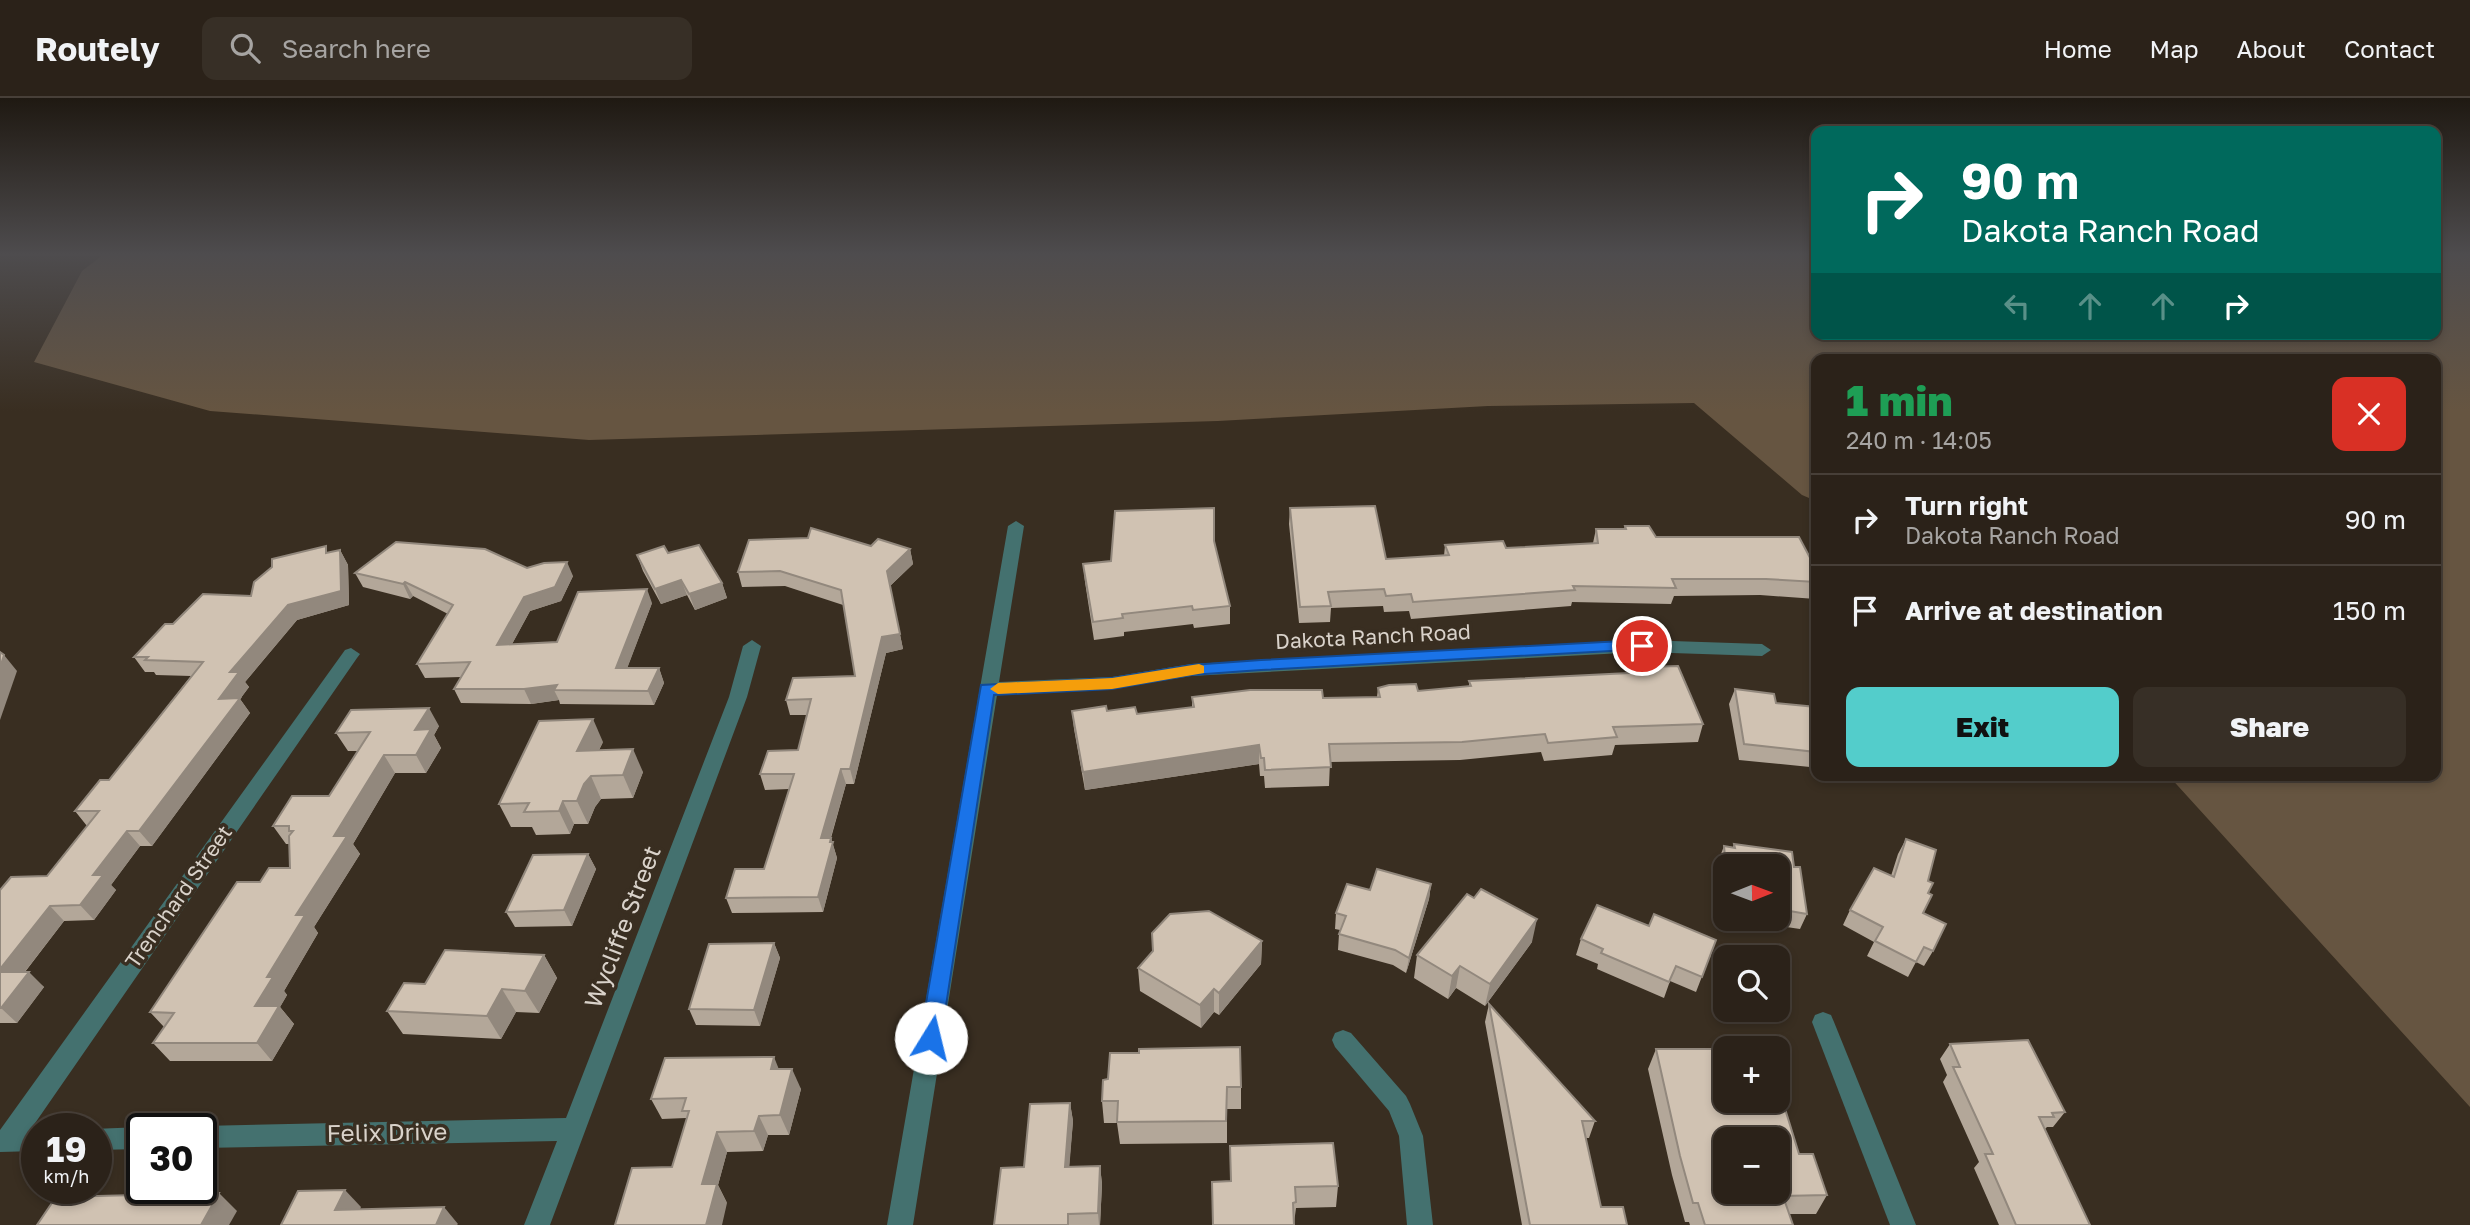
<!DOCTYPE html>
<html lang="en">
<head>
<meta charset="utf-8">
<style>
	body { margin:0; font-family:"Golos Text",sans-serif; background:#372f26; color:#f1f3f6; height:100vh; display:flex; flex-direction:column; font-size:26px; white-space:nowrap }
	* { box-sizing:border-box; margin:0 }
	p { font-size:23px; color:#a6a4a2 }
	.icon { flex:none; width:38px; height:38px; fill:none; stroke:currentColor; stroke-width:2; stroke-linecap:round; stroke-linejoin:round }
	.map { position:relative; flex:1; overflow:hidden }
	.drawer { position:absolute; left:1811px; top:256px; width:630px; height:427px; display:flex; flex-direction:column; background:#2b2219; border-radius:14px; box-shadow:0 4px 10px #0003,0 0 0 2px #473f38 }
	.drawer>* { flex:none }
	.top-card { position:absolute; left:1811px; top:28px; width:630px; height:214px; border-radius:14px; box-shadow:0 4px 10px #0003,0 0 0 2px #473f38; background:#00695c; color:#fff; overflow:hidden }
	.needle { width:46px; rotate:89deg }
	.buttons { position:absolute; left:1713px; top:756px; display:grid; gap:14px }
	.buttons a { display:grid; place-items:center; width:77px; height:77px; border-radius:14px; background:#2b2219; box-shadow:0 4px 10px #0003,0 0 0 2px #473f38; font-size:35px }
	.speed { position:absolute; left:21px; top:1015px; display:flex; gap:14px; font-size:35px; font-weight:700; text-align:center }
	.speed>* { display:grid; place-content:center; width:91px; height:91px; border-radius:50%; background:#2b2219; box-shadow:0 4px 10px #0003,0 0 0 2px #473f38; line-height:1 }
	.speed small { font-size:18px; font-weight:400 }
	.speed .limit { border:4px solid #111; border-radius:10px; background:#fff; color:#111 }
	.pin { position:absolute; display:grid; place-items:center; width:60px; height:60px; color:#fff; margin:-30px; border:4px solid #fff; border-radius:50%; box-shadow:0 2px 7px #0007 }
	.me { position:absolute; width:77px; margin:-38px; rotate:9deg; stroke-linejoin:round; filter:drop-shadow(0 0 5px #0008) }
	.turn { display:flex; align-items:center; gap:24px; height:147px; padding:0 35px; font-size:32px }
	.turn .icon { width:91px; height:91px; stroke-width:2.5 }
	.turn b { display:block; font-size:49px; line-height:60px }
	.lanes { display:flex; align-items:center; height:66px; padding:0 35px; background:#0003; justify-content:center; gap:35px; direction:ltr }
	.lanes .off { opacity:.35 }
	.round { display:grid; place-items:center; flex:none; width:74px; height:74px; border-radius:14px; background:#372f26 }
	.summary { display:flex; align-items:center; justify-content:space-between; height:119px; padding:0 35px }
	h1 { font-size:42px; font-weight:800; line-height:52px; color:#1e9e55 }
	.button { display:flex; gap:14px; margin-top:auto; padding:14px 35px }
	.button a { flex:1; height:80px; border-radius:14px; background:#53cdcb; color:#111; font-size:28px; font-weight:800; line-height:80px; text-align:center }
	.button a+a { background:#372f26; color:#f1f3f6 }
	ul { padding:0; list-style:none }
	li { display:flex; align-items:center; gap:21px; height:91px; padding:0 35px; border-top:2px solid #473f38 }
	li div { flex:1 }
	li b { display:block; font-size:26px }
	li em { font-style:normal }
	header { display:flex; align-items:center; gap:42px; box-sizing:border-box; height:98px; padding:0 35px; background:#2b2219; border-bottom:2px solid #473f38 }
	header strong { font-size:33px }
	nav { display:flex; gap:38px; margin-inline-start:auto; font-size:24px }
	.search { width:490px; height:63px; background:#372f26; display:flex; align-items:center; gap:18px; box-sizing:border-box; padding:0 24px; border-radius:14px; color:#a6a4a2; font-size:26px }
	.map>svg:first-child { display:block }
	.green { fill:#665541 }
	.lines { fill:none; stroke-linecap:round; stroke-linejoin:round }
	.minor { fill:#44716f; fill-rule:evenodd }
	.wall { fill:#b3a799 }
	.shaded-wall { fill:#92887d }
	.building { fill:#d0c2b2; stroke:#92887d; stroke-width:2; fill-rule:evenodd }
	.route { fill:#1a73e8; stroke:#114b97; stroke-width:2 }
	.slow { fill:#f59e0b }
	.labels { text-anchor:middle; stroke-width:7; stroke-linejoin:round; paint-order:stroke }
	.street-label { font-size:21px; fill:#d9d2ca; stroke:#392e21 }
	.near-street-label { font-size:24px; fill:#d9d2ca; stroke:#392e21 }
</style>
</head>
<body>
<header>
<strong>Routely</strong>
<div class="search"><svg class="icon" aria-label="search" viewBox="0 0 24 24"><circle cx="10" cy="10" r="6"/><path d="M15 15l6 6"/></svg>Search here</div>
<nav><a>Home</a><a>Map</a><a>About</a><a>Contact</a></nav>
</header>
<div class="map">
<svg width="2470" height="1127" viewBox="0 0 2470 1127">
	<rect width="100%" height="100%" fill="#392e21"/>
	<polygon class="green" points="104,156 1816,156 1816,236 2436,236 2436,156 2470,156 2470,1009 2168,677 2436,677 2436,261 1816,261 1816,403 1802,397 1694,305 1488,308 1218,323 589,342 210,313 34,264 82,173"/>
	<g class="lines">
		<g class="minor">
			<polygon points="1016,423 1024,428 999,584 1112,579 1191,566 1642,542 1762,546 1771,552 1762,558 1642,554 1191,578 1112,591 997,597 913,1127 887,1127 1008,428"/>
			<polygon points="752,542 761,548 747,599 550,1127 524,1127 557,1043 201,1050 201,1031 193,1031 201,1028 566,1020 729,599 743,548"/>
			<polygon points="351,550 360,556 357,560 31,1031 37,1031 37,1053 0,1054 0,1032 345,552"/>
			<polygon points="1823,914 1831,917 1834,924 1916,1127 1890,1127 1812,924 1815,917"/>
			<polygon points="1343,932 1351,935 1406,998 1410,1006 1423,1038 1433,1127 1407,1127 1399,1038 1389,1013 1335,949 1332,942 1335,935"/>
			<polygon points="142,1029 147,1031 142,1031 142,1051 96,1052 96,1031 93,1031"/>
		</g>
	</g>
	<g class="wall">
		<polygon points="1290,410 1386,461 1444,458 1445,447 1506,450 1593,445 1596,431 1624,431 1625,428 1656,439 1816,471 1816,501 1760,497 1674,498 1671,506 1572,504 1571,508 1411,521 1409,513 1384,514 1383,508 1331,510 1330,524 1299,525 1289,426"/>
		<polygon points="1214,443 1230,508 1230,526 1194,530 1193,526 1124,534 1124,538 1094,542 1085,484 1083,466 1111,463"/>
		<polygon points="871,448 910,451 913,466 890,488 903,551 886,555 854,686 846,686 831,740 837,760 823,814 732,815 726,800 764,771 789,691 765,692 760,676 798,652 807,617 790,617 786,602 855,578 843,507 785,488 742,489 738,474"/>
		<polygon points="340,452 348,467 349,507 297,522 245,584 249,589 240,601 250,615 152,748 140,748 111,787 116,792 94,822 64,823 25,874 44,889 17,925 0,925 0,792 47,778 87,728 75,713 109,682 191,578 156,577 154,574 145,574 134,559 173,526 251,498 330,454"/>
		<polygon points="668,455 722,485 727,500 695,512 687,497 661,506 643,473 637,457"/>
		<polygon points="527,470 573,478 561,503 530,513 512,546 557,544 652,505 627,570 659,570 664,585 654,607 560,606 559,602 531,606 461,605 454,591 461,579 425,580 417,566 448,516 413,498 410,501 363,489 355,475"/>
		<polygon points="1647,569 1703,626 1698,644 1615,647 1612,657 1544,663 1541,654 1460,662 1330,664 1329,688 1265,690 1264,678 1260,678 1259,666 1085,692 1074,631 1072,613 1107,613 1137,616 1192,609 1192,599 1323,600 1377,599 1378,590 1418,593 1469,588 1469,583 1646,574"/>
		<polygon points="1735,591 1776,605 1815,609 1816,606 1816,662 1813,662 1810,669 1739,662 1729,606"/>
		<polygon points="439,628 434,637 441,650 426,675 395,675 353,746 360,756 314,829 318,835 284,893 287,897 280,909 294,926 272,963 170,963 153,945 164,929 150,914 260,784 290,770 289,746 286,746 273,728 329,698 358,653 348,653 336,635"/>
		<polygon points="603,644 599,652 643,674 633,700 601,701 595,709 588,726 574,726 570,736 536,737 532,729 511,729 499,706"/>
		<polygon points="1906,741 1928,783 1928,795 1923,815 1933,853 1924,868 1916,864 1908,879 1867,858 1874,844 1843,827 1850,812 1891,778 1898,756"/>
		<polygon points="1734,746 1794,769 1807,816 1800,831 1746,823 1746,821 1778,821 1778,768 1726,768 1726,815 1722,815 1718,764 1724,748 1733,749"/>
		<polygon points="588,756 596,771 572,828 515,829 506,814"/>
		<polygon points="1431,786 1429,801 1406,875 1393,867 1338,852 1339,836 1340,832 1335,831 1336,815"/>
		<polygon points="1649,828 1716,842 1696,894 1670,883 1664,900 1597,871 1598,866 1576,857 1581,841"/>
		<polygon points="1262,843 1261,866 1219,917 1214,914 1201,930 1140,893 1138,870"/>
		<polygon points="1532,844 1485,908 1456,890 1448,901 1414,880 1417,857"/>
		<polygon points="774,845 780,860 760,928 696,927 689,911"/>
		<polygon points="544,857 557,880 539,915 516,914 501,941 403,936 387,913 425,886"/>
		<polygon points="1489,906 1595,1023 1589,1040 1586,1040 1601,1109 1627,1127 1522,1127 1485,924"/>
		<polygon points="1950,946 2065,1014 2053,1029 2047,1029 2045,1031 2090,1127 1999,1127 1974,1070 1979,1064 1943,984 1947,977 1940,961"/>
		<polygon points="1656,951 1799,1056 1827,1097 1816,1116 1789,1116 1793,1127 1690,1127 1689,1124 1685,1124 1672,1077 1648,971"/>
		<polygon points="779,971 801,991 789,1037 768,1037 763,1053 727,1054 718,1087 727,1105 672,1069 687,1022 686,1020 662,1021 651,1001"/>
		<polygon points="1103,982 1241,989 1241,1011 1227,1011 1227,1045 1120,1046 1117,1025 1104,1025 1102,1003"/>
		<polygon points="1070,1005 1073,1023 1069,1068 1100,1068 1102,1086 1100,1127 994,1127 1024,1069"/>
		<polygon points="1230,1048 1338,1088 1336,1109 1296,1110 1294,1125 1230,1083"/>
	</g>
	<g class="shaded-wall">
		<polygon points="910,451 913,466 890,488 903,551 886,555 854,686 850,671 887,473"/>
		<polygon points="340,452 348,467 349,507 297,522 245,584 249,589 240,601 250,615 152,748 139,733 219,601 230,574 288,507"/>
		<polygon points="567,464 573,478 561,503 530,513 504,561 497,547 524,499"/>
		<polygon points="681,482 687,497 661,506 655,491"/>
		<polygon points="405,484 413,498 410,501 403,486"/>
		<polygon points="722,485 727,500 695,512 689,496"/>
		<polygon points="647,491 652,505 622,584 616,570"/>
		<polygon points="4,557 17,573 0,622 0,570"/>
		<polygon points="659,570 664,585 654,607 648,593"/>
		<polygon points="557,587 554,592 559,602 531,606 524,591"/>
		<polygon points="429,610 439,628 434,637 441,650 426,675 416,657 415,632"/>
		<polygon points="593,621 603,644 587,676 577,653"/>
		<polygon points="1259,647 1259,666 1085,692 1083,674"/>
		<polygon points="633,651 643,674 633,700 623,677"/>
		<polygon points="384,657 395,675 353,746 360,756 314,829 318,835 284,893 287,897 280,909 294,926 272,963 257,945 255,908 267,879 334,738"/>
		<polygon points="841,671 846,686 826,756 821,740"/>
		<polygon points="591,678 601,701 595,709 588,726 577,703 584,686"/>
		<polygon points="563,703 574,726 570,736 559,713"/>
		<polygon points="127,733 140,748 111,787 116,792 94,822 80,807 93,777"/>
		<polygon points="831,740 837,760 823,814 818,799"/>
		<polygon points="588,756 596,771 572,828 564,812"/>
		<polygon points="1431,786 1429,801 1406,875 1409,860"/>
		<polygon points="50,808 64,823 13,889 0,877 0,871"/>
		<polygon points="1537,821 1532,844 1485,908 1490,886"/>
		<polygon points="1262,843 1261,866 1219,917 1219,895"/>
		<polygon points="774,845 780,860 760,928 754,912"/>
		<polygon points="544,857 557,880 539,915 525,893"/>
		<polygon points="1460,868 1456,890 1448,901 1452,878"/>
		<polygon points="29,874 44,889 17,925 1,910"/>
		<polygon points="502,891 516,914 501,941 487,918"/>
		<polygon points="1214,891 1214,914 1201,930 1200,907"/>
		<polygon points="774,959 782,979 771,971"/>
		<polygon points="792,971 801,991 789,1037 780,1017"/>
		<polygon points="1070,1005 1073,1023 1068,1086 1065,1069"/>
		<polygon points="759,1018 768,1037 763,1053 754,1033"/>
		<polygon points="717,1034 727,1054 718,1087 727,1105 722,1127 706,1127 702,1086"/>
		<polygon points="1100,1068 1102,1086 1100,1127 1099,1127 1098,1115"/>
		<polygon points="345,1092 361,1109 353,1127 335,1112"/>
		<polygon points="219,1095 237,1113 229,1127 201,1127"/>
		<polygon points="444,1109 458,1126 457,1127 436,1127"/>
	</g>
	<g class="building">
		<polygon points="1375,408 1386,461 1449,457 1445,447 1503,443 1506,450 1598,445 1596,431 1626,431 1625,428 1649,428 1656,439 1799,439 1816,471 1816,484 1766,481 1672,481 1676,490 1573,488 1575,492 1413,504 1411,496 1386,498 1384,491 1328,494 1331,508 1300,509 1290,410"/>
		<polygon points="1214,410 1214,443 1230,508 1193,512 1192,508 1122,516 1123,520 1093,524 1083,466 1111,463 1115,413"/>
		<polygon points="811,430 871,448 878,441 910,451 887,473 900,536 882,539 850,671 841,671 821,740 831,740 830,744 833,744 818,799 726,800 735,771 764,771 794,676 760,676 768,653 798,652 811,601 786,602 793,580 855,578 841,492 780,473 738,474 749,442 808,440"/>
		<polygon points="396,444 485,451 527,470 544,465 567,464 555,489 524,499 497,547 557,544 578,494 647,491 616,570 659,570 648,593 554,592 557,587 524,591 454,591 470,564 417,566 453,507 405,484 403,486 355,475"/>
		<polygon points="699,447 722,485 689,496 681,482 655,491 637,457 664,448 668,455"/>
		<polygon points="326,448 326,455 340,452 341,493 288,507 230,574 239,574 219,601 240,600 139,733 127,733 93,777 103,777 80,807 50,808 0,871 0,792 11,779 47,778 99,713 75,713 100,682 109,682 203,564 145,562 148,559 134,559 165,526 173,526 203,496 251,498 254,484 272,469 272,461"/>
		<polygon points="0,554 4,557 0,570"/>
		<polygon points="1678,568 1703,626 1613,629 1617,639 1548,645 1545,636 1462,644 1329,646 1331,669 1265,672 1264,660 1261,660 1259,647 1083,674 1072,613 1106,608 1107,613 1135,609 1137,616 1194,609 1192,599 1250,592 1322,592 1323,600 1380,599 1378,590 1389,587 1416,586 1418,593 1471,588 1469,583 1649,574 1647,569"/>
		<polygon points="1735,591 1774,596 1776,605 1816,609 1816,646 1814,646 1816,654 1744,646"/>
		<polygon points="429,610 415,632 431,631 416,657 384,657 334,738 347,738 296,817 305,817 267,879 273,879 255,908 279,908 257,945 153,945 174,915 150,914 237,784 260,784 269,770 290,770 289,738 293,733 289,733 289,728 273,728 292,698 329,698 370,634 336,635 351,612"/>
		<polygon points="593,621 577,653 633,651 623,677 591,678 584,686 577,703 563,703 559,713 524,714 529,705 499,706 539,623"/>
		<polygon points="1906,741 1936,752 1928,783 1933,785 1928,795 1932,797 1923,815 1946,826 1933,853 1924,849 1916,864 1875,843 1883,829 1850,812 1874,770 1894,779"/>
		<polygon points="1734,746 1792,754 1794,769 1800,769 1807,816 1778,811 1778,768 1726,768 1726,769 1724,748 1735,750"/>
		<polygon points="588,756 564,812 506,814 533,757"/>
		<polygon points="1377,771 1431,786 1409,860 1395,852 1339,836 1346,818 1336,815 1347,786 1370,792"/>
		<polygon points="1481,791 1537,821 1490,886 1460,868 1452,878 1417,857 1467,796 1474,800"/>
		<polygon points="1597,807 1649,828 1654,816 1716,842 1702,879 1676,868 1669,884 1601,855 1603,851 1581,841"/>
		<polygon points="1209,813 1262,843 1219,895 1214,891 1200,907 1138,870 1153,853 1152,835 1170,816"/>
		<polygon points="774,845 754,912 689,911 709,846"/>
		<polygon points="445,852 544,857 525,893 502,891 487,918 387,913 404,885 425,886"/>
		<polygon points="0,874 29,874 1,910 0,910"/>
		<polygon points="1489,906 1595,1023 1582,1023 1601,1109 1623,1109 1627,1127 1530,1127"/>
		<polygon points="2028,942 2065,1014 2052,1015 2054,1019 2039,1019 2090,1127 2016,1127 1985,1056 1993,1056 1953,969 1960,969 1950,946"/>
		<polygon points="1240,949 1241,989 1227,989 1226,1023 1117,1024 1118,1003 1102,1003 1103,982 1108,981 1110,955 1139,955 1139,951"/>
		<path d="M1656 951H1726V1003H1778V988L1799 1056H1813L1827 1097 1783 1098 1793 1127H1705L1698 1105H1693L1680 1058ZM1726 1041H1778V1094H1726Z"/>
		<polygon points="774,959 771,971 792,971 780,1017 759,1018 754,1033 717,1034 702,1086 717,1086 706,1127 615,1127 632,1070 672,1069 689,1013 682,1013 686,1000 651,1001 665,960"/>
		<polygon points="1070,1005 1065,1069 1100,1068 1098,1115 1068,1116 1068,1127 994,1127 1001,1070 1024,1069 1030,1006"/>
		<polygon points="1333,1045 1338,1088 1295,1089 1296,1104 1293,1105 1294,1127 1213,1127 1212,1084 1231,1083 1230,1048"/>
		<polygon points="345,1092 335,1112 444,1109 436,1127 281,1127 298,1093"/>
		<polygon points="219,1095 201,1127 37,1127 56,1099"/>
	</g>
	<linearGradient id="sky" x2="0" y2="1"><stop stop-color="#1f1912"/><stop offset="0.5" stop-color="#4e4c4e"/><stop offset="1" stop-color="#4e4c4e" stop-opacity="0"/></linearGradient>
	<rect width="2470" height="313" fill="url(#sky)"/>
	<polygon class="route" points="1642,542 1648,544 1648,551 1261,572 1191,577 1112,591 994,597 941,940 938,946 931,949 923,946 920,940 981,587 1112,580 1191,567 1261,562"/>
	<polygon class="slow" points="1199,566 1204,568 1204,575 1112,591 998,596 990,591 998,585 1112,580"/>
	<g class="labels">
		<g class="street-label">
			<text transform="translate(1373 539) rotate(-3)" y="7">Dakota Ranch Road</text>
			<text transform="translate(179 799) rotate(-55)" y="7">Trenchard Street</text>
		</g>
		<g class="near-street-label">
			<text transform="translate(623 829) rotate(-69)" y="8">Wycliffe Street</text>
			<text transform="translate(387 1035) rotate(-1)" y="8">Felix Drive</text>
		</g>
	</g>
</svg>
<div class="buttons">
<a><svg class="needle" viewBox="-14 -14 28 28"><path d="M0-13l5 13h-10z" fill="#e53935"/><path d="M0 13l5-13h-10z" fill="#a6a4a2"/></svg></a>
<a><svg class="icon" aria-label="search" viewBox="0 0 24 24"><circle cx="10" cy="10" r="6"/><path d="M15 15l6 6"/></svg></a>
<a>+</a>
<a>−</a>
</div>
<div class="speed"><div>19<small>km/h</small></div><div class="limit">30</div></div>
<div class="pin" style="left:1642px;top:548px;background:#d93025"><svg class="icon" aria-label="arrive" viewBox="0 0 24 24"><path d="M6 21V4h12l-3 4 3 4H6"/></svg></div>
<svg class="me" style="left:931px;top:940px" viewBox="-20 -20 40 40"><circle r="19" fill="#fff"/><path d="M0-13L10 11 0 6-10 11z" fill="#1a73e8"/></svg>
<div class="top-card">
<div class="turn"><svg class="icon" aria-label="right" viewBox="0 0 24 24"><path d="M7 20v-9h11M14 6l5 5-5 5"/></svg><div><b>90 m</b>Dakota Ranch Road</div></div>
<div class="lanes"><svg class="icon off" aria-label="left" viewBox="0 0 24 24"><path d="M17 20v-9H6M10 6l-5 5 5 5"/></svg><svg class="icon off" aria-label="ahead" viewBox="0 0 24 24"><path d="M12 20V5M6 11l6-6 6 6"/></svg><svg class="icon off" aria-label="ahead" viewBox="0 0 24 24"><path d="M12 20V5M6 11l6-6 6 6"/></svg><svg class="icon" aria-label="right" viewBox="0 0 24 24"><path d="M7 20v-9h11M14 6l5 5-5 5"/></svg></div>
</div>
<section class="drawer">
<div class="summary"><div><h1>1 min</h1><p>240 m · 14:05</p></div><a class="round" style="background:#d93025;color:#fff"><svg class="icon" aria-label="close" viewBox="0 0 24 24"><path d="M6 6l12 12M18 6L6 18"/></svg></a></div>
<ul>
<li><svg class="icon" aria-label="right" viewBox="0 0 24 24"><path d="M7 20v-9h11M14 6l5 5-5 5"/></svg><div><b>Turn right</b><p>Dakota Ranch Road</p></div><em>90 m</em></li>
<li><svg class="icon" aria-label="arrive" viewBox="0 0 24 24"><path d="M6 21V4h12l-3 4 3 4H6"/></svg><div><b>Arrive at destination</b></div><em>150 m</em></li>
</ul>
<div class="button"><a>Exit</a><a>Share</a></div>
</section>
</div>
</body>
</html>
